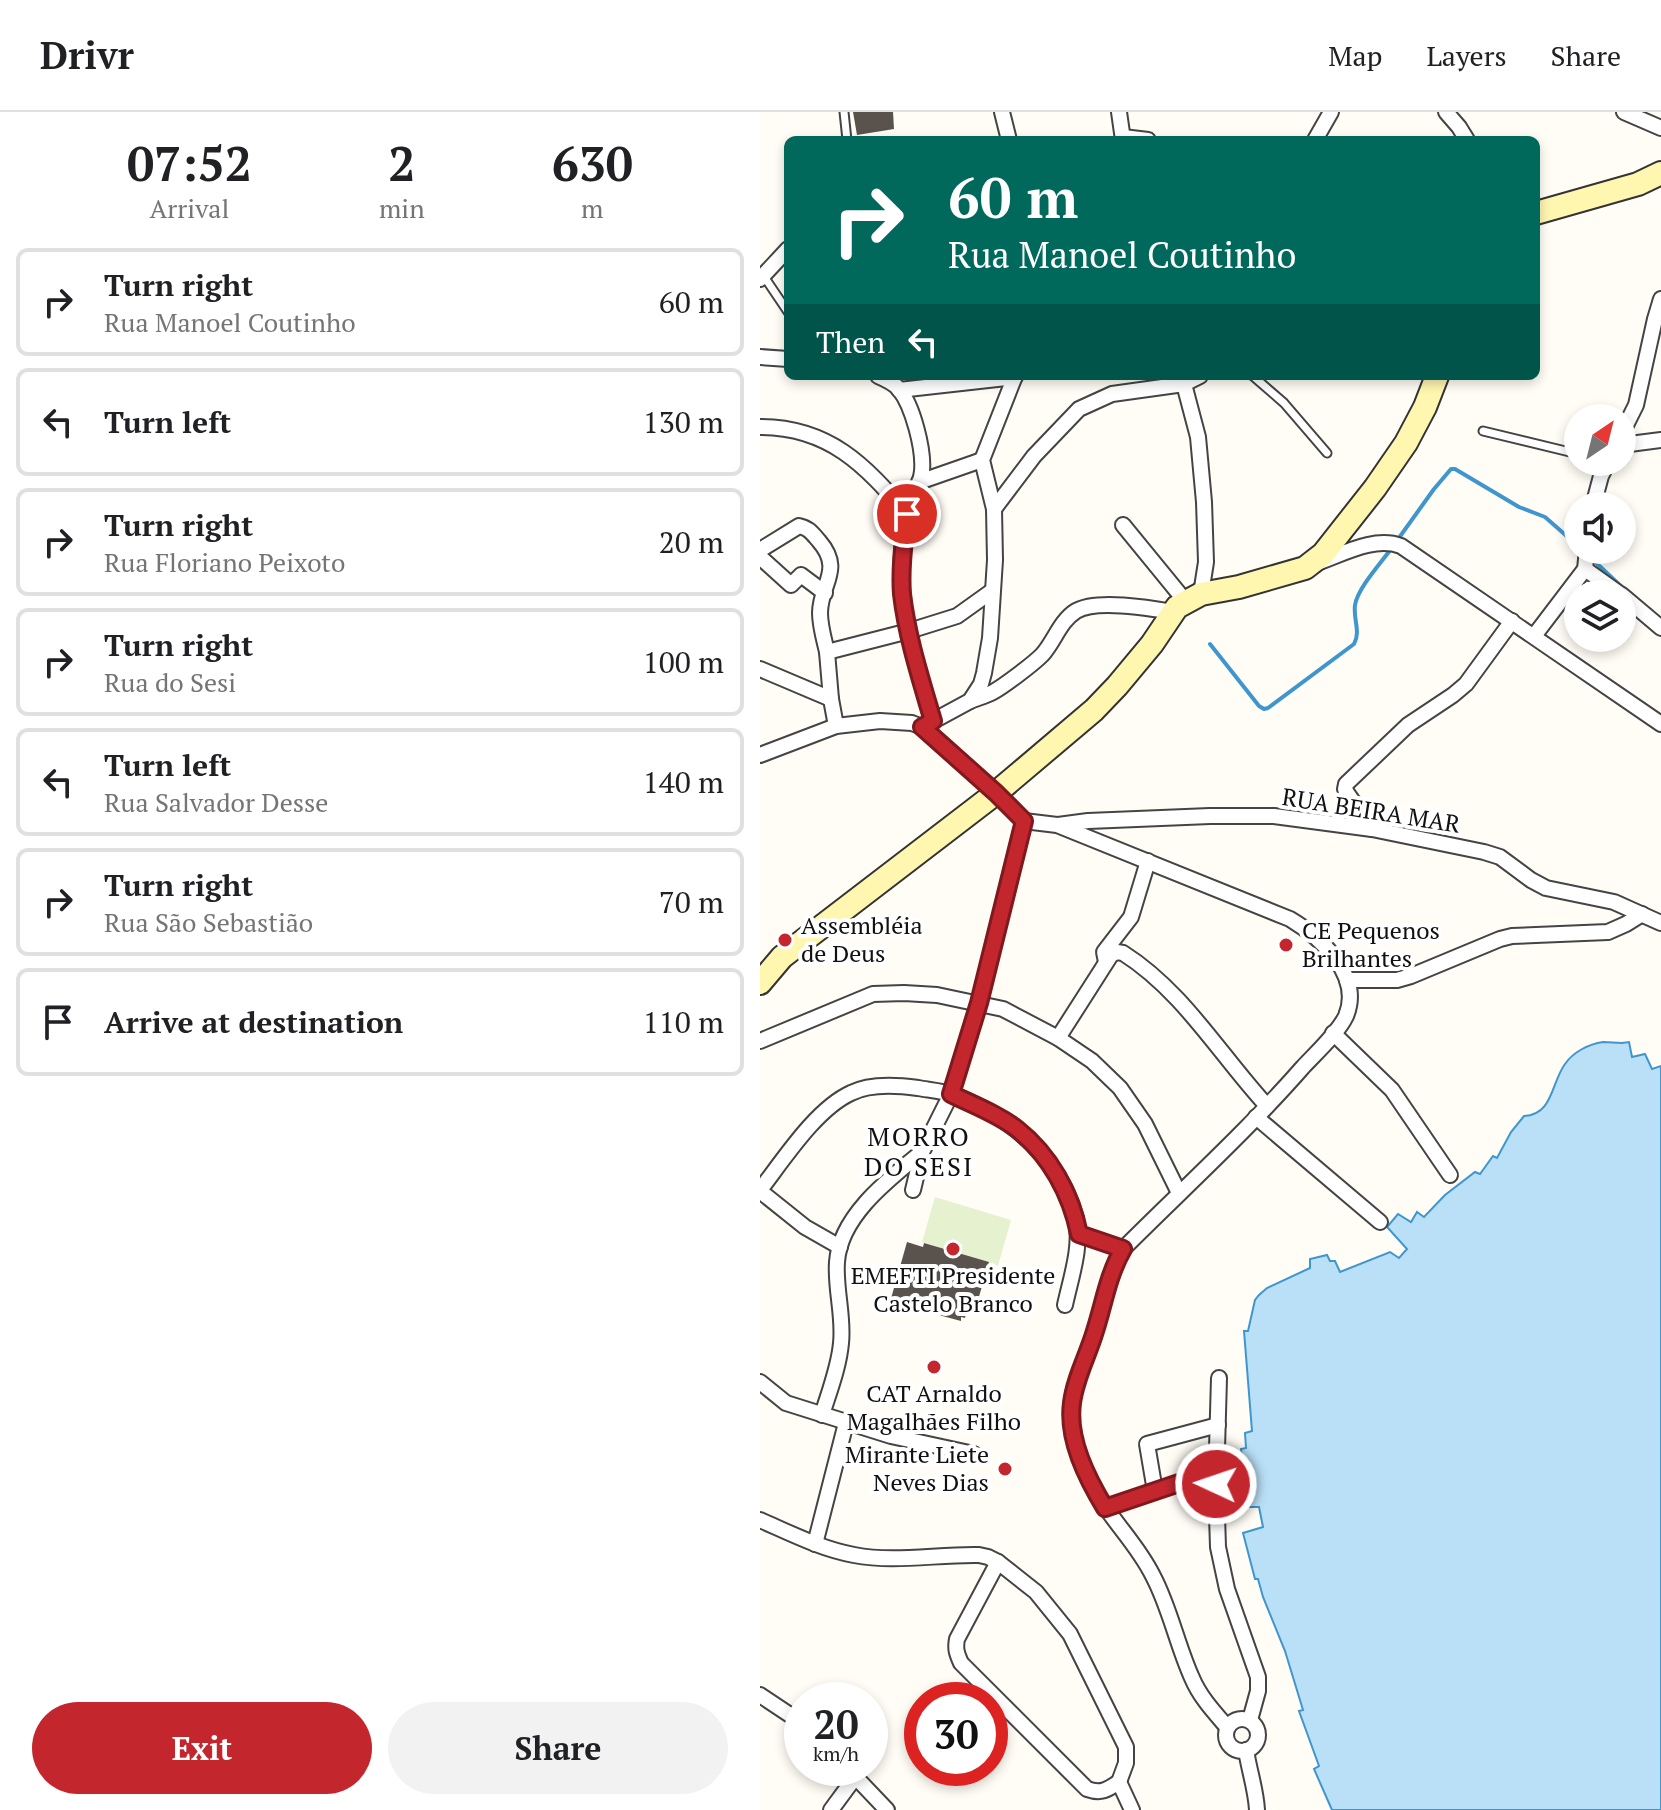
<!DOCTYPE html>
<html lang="en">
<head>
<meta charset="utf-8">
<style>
	body { margin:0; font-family:"PT Serif",serif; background:#f2f2f2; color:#202124; height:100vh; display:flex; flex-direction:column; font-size:30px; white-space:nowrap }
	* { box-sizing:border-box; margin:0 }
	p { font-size:26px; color:#757577 }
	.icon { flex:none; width:44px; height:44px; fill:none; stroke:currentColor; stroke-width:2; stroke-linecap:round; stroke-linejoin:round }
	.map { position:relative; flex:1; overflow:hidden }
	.details { display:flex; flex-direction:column; background:#fff; width:760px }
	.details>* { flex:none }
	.guide { position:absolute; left:24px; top:24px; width:756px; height:244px; border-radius:12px; box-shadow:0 4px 12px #0003; background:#00695c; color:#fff; overflow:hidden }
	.needle { width:52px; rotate:35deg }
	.buttons { position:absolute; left:804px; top:292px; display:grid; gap:16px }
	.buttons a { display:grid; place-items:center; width:72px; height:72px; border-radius:50%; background:#fff; box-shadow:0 4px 12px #0003; font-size:40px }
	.speed { position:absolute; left:24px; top:1570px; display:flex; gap:16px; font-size:40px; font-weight:700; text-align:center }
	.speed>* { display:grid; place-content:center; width:104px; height:104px; border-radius:50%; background:#fff; box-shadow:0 4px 12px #0003; line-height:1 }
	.speed small { font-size:20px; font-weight:400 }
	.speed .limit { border:12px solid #d22; background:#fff; color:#111 }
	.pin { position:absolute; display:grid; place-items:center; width:68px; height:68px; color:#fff; margin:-34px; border:4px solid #fff; border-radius:50%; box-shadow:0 2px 8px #0007 }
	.me { position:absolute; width:88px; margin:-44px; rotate:273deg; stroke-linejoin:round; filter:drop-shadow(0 0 6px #0008) }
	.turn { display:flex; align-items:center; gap:28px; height:168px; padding:0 32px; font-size:36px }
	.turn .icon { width:104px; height:104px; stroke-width:2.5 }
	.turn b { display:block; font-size:56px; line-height:68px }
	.then { display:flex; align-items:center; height:76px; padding:0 32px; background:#0003; gap:16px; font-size:30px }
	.eta { display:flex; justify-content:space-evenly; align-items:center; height:136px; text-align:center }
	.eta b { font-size:48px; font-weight:600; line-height:56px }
	.action { display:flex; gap:16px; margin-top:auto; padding:16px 32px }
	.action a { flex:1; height:92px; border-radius:48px; background:#c4262e; color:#fff; font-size:32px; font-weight:600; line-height:92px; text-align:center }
	.action a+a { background:#f2f2f2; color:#202124 }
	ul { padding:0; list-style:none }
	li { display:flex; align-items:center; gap:24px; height:108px; margin:0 16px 12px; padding:0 16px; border:4px solid #e0e0e0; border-radius:12px }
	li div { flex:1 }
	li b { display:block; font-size:30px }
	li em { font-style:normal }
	header { display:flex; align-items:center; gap:48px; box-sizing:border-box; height:112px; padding:0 40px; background:#fff; border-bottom:2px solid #e0e0e0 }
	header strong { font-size:38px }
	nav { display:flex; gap:44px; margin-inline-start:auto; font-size:28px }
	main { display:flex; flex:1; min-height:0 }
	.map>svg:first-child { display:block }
	.pitch { fill:#e6f2cf }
	.water { fill:#b9e0f7; stroke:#3f96cf; stroke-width:2 }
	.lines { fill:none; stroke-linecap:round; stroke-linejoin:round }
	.stream { stroke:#3f96cf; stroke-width:4 }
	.building { fill:#5a524d }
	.lane-casing { stroke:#444; stroke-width:11 }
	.street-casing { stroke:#444; stroke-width:18 }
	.secondary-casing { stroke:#333; stroke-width:26 }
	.lane { stroke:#fff; stroke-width:7 }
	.street { stroke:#fff; stroke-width:14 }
	.secondary { stroke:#fff6b0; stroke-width:22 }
	.route-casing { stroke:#7f191e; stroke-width:20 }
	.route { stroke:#c4262e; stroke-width:14 }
	.poi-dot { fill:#c4262e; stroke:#fff; stroke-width:3 }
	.labels { text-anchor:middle; stroke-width:8; stroke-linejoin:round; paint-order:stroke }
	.street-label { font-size:24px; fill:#111; stroke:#fff }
	.poi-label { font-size:24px; fill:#111; stroke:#fff; text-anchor:start }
	.neighbourhood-label { font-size:26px; letter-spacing:2px; fill:#111; stroke:#fff }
</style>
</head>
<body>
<header>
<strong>Drivr</strong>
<nav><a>Map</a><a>Layers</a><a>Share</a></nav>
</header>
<main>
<section class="details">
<div class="eta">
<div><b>07:52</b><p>Arrival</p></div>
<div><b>2</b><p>min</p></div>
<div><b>630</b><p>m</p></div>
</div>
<ul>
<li><svg class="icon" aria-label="right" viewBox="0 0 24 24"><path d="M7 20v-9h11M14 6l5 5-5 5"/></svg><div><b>Turn right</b><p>Rua Manoel Coutinho</p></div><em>60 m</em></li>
<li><svg class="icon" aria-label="left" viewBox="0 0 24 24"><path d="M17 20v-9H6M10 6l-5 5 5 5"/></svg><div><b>Turn left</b></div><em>130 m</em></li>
<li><svg class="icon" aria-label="right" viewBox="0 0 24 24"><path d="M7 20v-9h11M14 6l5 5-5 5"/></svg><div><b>Turn right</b><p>Rua Floriano Peixoto</p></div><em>20 m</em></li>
<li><svg class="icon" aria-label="right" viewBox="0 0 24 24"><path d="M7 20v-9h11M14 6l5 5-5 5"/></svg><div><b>Turn right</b><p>Rua do Sesi</p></div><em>100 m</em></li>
<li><svg class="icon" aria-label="left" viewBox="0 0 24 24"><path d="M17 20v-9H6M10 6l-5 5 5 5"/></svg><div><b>Turn left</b><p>Rua Salvador Desse</p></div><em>140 m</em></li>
<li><svg class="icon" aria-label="right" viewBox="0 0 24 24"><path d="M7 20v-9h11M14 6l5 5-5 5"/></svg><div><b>Turn right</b><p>Rua São Sebastião</p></div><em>70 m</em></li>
<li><svg class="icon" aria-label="arrive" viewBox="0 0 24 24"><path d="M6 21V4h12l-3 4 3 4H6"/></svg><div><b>Arrive at destination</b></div><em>110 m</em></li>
</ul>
<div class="action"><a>Exit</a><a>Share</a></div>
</section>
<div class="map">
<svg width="901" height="1698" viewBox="0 0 901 1698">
	<rect width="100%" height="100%" fill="#fffdf5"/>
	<polygon class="pitch" points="175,1085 251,1108 238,1154 162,1130"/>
	<path class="water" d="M843 930 862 931 869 930 872 945 885 942 892 957 901 954V1698H572L554 1657 559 1654 539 1599 543 1598 525 1539 503 1485 498 1467H495L483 1421 503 1415 499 1395H488L481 1337 486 1336 485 1321 492 1319 484 1219H488L495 1188 499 1183 507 1176 550 1156V1147L567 1143 570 1149H575L580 1160 630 1140 639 1146 647 1137 627 1115 638 1102 651 1110 657 1100 664 1105 685 1083 715 1060 720 1062 733 1044 737 1046 751 1020 764 1004C793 1003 791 971 805 952 813 940 829 932 843 930Z"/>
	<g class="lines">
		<g class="stream">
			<polyline points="636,430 674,377 691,357 695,357 759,395 785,405 818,434"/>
			<polyline points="831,446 865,478"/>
			<path d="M450 532 499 594 504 597 508 596 594 532C601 520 593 507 595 493 598 476 620 452 631 437"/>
		</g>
	</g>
	<g class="building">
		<polygon points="93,0 133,0 134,17 97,23"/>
		<polygon points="147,1130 163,1135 164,1131 229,1150 216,1195 208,1193 205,1206 201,1205 201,1209 130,1190"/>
	</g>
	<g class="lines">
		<defs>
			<g id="lane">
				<polyline points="84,0 87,28"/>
				<polyline points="3,163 28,200"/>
				<polyline points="493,264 524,291 567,341"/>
				<polyline points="723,319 818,342"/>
			</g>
			<g id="street">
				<polyline points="242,0 249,28"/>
				<polyline points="359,0 363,28"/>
				<polyline points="686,0 699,15 707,28"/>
				<polyline points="864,0 901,16"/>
				<polyline points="363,25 388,28"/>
				<polyline points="555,28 571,0"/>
				<polyline points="0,167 28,137"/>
				<polyline points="0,245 28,247"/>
				<path d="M118 264C125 267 134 271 139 277 153 294 164 338 162 359 161 373 152 386 148 399 141 423 141 453 142 478 144 519 162 569 173 609"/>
				<polyline points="424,272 438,325 444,390 446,450 441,482"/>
				<polyline points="139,278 255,265"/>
				<path d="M0 315C69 315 105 353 147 402"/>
				<polyline points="862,321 876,293 895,207 901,187"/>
				<polyline points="862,333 901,328"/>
				<polyline points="159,370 222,348"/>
				<polyline points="833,394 841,364 848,350"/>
				<polyline points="234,397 274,344 319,297 352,282 424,272 440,264"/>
				<polyline points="363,413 426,490"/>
				<path d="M0 438 39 414C49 416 52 421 59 429 84 458 60 472 60 501 60 514 64 527 67 540L149 519 197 504 232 479"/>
				<polyline points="0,445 31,473 41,463 65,481"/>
				<path d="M557 451C583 442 614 424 641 434L901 612"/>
				<polyline points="825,457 860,482"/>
				<polyline points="862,483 901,516"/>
				<polyline points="774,524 825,457 827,438"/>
				<polyline points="67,540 71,587 76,614"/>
				<polyline points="0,557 71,587"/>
				<path d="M210 589C217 586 226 584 233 580 244 574 273 552 282 543 294 530 300 509 316 499 336 487 390 496 413 500"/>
				<polyline points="162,615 210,589 221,572 224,561 230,526 235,448 234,397 222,348 255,264"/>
				<path d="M0 643 76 614 120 609 152 611 162 615 236 681 264 709 297 713 530 807C560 825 603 863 586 904 578 921 556 941 543 955 487 1019 423 1077 363 1137 347 1165 344 1192 334 1223 326 1248 310 1277 311 1304 312 1328 321 1353 332 1374 349 1406 377 1431 393 1464 410 1496 417 1533 432 1566 440 1585 454 1600 467 1615"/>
				<polyline points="298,713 328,709 450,704 514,704 612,717 724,740 740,745 771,768 786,776 854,790 901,811"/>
				<polyline points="612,717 587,681 585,677 586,672 648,613 693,583 706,572 752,509"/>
				<polyline points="346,850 344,840 371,805 388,749"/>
				<polyline points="587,868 637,868 651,864 740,827 752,824 848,820 866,812 882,802"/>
				<polyline points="573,921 632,978 690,1063"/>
				<path d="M298 926 351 843 357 840 363 841C423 879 460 943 507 994"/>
				<polyline points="0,929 113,882 144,881 177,883 243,897 298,926 332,949 360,976 385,1012 419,1081"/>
				<polyline points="496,1005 620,1110"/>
				<path d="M0 1078C24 1047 56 997 91 981 110 971 137 973 158 976 169 978 183 979 194 983 249 1004 298 1044 315 1103 323 1132 311 1165 305 1193"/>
				<polyline points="153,1078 162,1040 191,982 219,891 264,709"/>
				<polyline points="0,1079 45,1115 80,1135"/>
				<polyline points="319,1122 363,1137"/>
				<polyline points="459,1266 456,1372 458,1435 467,1477 498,1565 498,1579 490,1608"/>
				<polyline points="0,1270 26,1291 131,1324 214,1342"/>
				<path d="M62 1303C69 1280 79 1255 81 1231 84 1204 75 1177 77 1150 80 1104 129 1067 162 1040"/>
				<polyline points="395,1379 387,1332 458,1313"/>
				<polyline points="345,1396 419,1371 456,1368"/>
				<path d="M0 1408C30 1421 61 1437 94 1443 135 1451 177 1442 219 1443L228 1445 238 1450 276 1480 310 1522 366 1635V1651L359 1670"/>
				<polyline points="55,1432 86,1311"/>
				<path d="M238 1450 197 1527C195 1537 197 1542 201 1551L327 1677C341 1682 347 1678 359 1670"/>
				<polyline points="0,1583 42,1611"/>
				<circle cx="482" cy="1623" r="16"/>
				<path d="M486 1638C489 1658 496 1678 497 1698"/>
				<polyline points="87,1656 127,1698"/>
				<polyline points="359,1670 372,1698"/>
				<polyline points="71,1698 96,1664"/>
			</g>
			<g id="secondary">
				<polyline points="776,101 878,72 901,61"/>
				<polyline points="0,871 22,845 236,681 334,598 357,574 392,532 417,495 441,482 479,475 545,456 563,442 615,376 646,331 665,295 677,264"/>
			</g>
		</defs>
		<use href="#lane" class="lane-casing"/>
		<use href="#street" class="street-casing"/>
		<use href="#secondary" class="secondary-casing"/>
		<use href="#lane" class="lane"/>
		<use href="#street" class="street"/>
		<use href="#secondary" class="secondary"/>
	</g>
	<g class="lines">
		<defs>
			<path id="route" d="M147 402C144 428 140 456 142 482 147 525 161 568 173 609L162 615 236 681 264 709 219 891 191 982C213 993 238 1002 257 1017 290 1043 311 1082 319 1122L363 1137C348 1163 344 1191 335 1219 328 1243 315 1266 312 1291 307 1327 327 1366 345 1396L419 1371 456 1368V1372"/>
		</defs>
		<use href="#route" class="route-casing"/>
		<use href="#route" class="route"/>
	</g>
	<g class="poi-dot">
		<circle cx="25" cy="828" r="8"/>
		<circle cx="526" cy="833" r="8"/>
		<circle cx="193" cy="1137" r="8"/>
		<circle cx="174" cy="1255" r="8"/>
		<circle cx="245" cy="1357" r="8"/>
	</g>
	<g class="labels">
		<g class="street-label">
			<text transform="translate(611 699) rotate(9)" y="8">RUA BEIRA MAR</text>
		</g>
		<g class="poi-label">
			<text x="41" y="822">Assembléia<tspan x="41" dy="28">de Deus</tspan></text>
			<text x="542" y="827">CE Pequenos<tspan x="542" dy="28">Brilhantes</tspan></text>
			<text x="193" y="1172" text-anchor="middle">EMEFTI Presidente<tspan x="193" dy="28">Castelo Branco</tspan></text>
			<text x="174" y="1290" text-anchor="middle">CAT Arnaldo<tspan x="174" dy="28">Magalhães Filho</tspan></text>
			<text x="229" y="1351" text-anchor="end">Mirante Liete<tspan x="229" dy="28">Neves Dias</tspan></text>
		</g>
		<g class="neighbourhood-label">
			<text x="159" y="1034">MORRO<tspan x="159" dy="30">DO SESI</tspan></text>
		</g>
	</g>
</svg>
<div class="buttons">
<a><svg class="needle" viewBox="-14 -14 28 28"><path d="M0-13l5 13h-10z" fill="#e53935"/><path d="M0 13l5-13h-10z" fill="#757577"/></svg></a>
<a><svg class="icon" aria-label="sound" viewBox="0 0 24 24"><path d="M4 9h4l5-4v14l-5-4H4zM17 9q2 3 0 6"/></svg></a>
<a><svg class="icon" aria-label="layers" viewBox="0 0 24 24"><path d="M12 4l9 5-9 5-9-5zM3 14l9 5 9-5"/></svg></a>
</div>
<div class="speed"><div>20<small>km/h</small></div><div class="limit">30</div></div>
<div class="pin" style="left:147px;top:402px;background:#d93025"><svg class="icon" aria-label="arrive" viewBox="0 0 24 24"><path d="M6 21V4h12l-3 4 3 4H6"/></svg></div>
<svg class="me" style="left:456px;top:1372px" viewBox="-20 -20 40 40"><circle r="17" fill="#c4262e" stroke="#fff" stroke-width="3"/><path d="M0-11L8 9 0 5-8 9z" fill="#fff"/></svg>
<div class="guide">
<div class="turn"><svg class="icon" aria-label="right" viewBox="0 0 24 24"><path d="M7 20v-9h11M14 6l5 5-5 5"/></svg><div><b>60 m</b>Rua Manoel Coutinho</div></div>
<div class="then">Then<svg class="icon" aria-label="left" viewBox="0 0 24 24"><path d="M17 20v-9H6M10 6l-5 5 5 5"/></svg></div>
</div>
</div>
</main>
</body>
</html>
